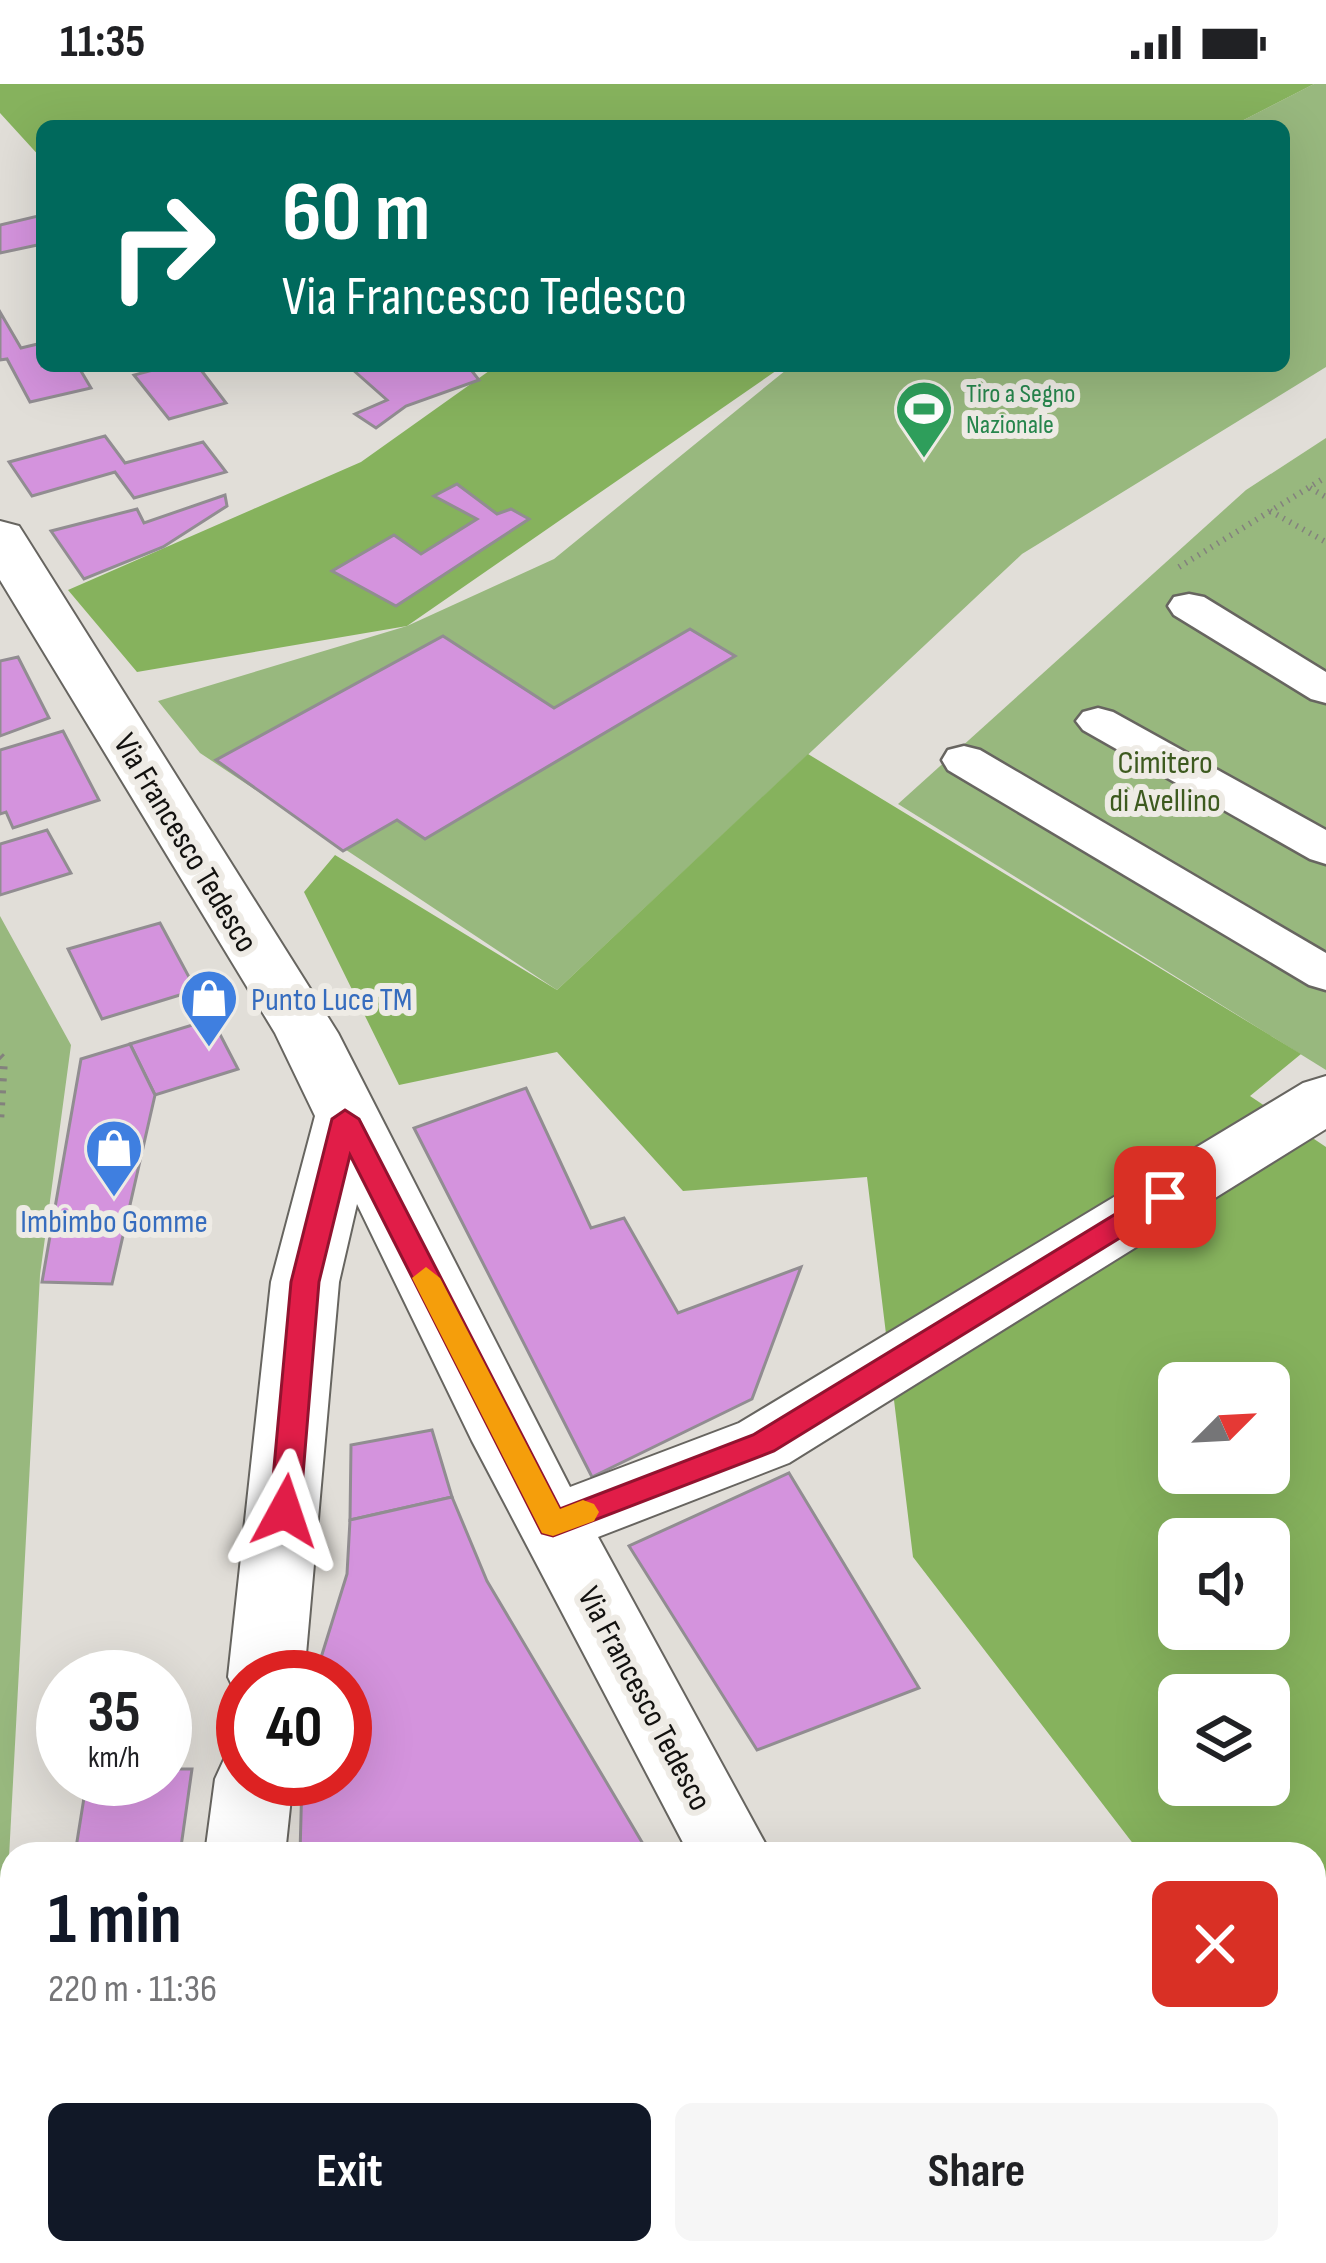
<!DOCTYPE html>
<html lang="en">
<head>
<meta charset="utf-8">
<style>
	body { margin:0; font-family:"Sofia Sans Condensed",sans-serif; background:#f6f6f6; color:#202124; height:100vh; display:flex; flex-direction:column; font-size:45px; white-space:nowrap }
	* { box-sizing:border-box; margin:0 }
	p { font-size:39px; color:#757577 }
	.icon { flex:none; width:66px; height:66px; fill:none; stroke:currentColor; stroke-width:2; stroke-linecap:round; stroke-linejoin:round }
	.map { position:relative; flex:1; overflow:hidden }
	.sheet { position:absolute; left:0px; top:1758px; width:1326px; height:423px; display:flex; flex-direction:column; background:#fff; border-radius:36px 36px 0 0; box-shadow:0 12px 48px #0002 }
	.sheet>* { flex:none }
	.guide { position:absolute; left:36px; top:36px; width:1254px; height:252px; border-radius:18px; box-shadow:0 12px 48px #0002; background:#00695c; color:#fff; overflow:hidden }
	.needle { width:78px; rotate:66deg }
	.tools { position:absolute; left:1158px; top:1278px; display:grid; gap:24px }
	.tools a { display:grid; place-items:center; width:132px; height:132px; border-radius:18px; background:#fff; box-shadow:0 12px 48px #0002; font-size:60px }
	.speed { position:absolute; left:36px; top:1566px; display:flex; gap:24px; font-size:60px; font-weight:700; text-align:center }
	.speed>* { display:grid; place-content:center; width:156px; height:156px; border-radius:50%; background:#fff; box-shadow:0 12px 48px #0002; line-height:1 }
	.speed small { font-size:30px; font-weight:400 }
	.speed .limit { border:18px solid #d22; background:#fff; color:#111 }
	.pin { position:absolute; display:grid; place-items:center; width:102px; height:102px; color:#fff; margin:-51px; border-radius:24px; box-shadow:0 6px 18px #0006 }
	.me { position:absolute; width:132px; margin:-66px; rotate:5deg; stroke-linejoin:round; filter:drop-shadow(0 0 9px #0008) }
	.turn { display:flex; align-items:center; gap:42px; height:252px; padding:0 48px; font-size:54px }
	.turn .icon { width:156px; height:156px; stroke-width:2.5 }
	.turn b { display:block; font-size:84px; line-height:102px }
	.round { display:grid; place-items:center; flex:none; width:126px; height:126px; border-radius:18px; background:#f6f6f6 }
	.headline { display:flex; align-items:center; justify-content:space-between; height:204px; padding:0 48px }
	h1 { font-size:72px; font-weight:700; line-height:90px; color:#111827 }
	.cta { display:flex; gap:24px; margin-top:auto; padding:24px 48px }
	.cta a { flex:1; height:138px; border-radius:18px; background:#111827; color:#fff; font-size:48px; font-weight:700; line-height:138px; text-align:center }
	.cta a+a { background:#f6f6f6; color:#202124 }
	.status { display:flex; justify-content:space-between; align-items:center; height:84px; padding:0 60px; background:#fff; direction:ltr }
	.status svg { height:33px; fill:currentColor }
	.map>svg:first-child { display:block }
	.green { fill:#98b87e }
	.forest { fill:#86b25d; fill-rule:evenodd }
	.building { fill:#d493dd; stroke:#918d91; stroke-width:3 }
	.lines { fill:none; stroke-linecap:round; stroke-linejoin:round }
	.street-casing { stroke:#676560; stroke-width:5 }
	.secondary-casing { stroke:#676560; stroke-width:4 }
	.path-far2 { stroke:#83817d; stroke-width:6; stroke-dasharray:1.5 6; stroke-linecap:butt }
	.path-far1 { stroke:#83817d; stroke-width:8; stroke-dasharray:3 9; stroke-linecap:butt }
	.path { stroke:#83817d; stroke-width:9; stroke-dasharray:3 10; stroke-linecap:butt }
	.street { fill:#fff; fill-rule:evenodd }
	.secondary { fill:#fff; fill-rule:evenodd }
	.route { fill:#e11d48; stroke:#92132f; stroke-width:3 }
	.slow { fill:#f59e0b }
	.labels { text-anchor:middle; stroke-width:12; stroke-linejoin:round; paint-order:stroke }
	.far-leisure-label { font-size:27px; fill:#27864d; stroke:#eeebe5; text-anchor:start }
	.park-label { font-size:33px; fill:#3d5a1f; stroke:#eeebe5 }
	.street-label { font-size:33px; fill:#12110f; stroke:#eeebe5 }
	.shop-label { font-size:33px; fill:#366cbe; stroke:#eeebe5; text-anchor:start }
</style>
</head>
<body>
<div class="status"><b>11:35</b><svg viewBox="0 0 49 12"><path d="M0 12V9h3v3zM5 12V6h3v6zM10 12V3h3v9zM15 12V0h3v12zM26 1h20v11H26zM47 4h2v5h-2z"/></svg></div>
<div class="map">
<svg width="1326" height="2179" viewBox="0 0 1326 2179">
	<rect width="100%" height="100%" fill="#e1ded8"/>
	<g class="green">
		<polygon points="1314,0 1326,0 1326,283 1022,470 557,906 200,669 158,617 407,542 554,475 791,282 1284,282 1284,42 1232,42"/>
		<polygon points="1326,354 1326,986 898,720 1246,406"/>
		<polygon points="0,832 71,961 40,1191 8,1792 12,2148 0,2139"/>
	</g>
	<g class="forest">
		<polygon points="0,0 1314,0 1232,42 42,42 42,75 0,29"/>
		<polygon points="496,282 783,282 407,542 137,588 68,506 361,378"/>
		<path d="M808 670 1301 970 1250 1012 1326 1063V2012L1314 1996V1770H1141L913 1473 867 1093 683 1107 557 968 399 1001 304 808 335 771 557 906ZM1179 1299H1269V1389H1179ZM1179 1455H1269V1545H1179ZM1179 1611H1269V1701H1179Z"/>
	</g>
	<g class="building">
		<polygon points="38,132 42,160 0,169 0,141"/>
		<polygon points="0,228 21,264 42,259 42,282 78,282 91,304 30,318 7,275 0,276"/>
		<polygon points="168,282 198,282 226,319 169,335 134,291"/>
		<polygon points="359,282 468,282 479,296 406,322 376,344 355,330 387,316 352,285"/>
		<polygon points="105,352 125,379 203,358 226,388 134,414 115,388 32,412 9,378"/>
		<polygon points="457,400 497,430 511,425 529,435 396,522 332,487 394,451 421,470 477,435 434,412"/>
		<polygon points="225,411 227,422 163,463 84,495 51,447 137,425 144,439"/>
		<polygon points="690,545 735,572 425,755 397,736 343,767 216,676 443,552 554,624"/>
		<polygon points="18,573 49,634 0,652 0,577"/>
		<polygon points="63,647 99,716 13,744 6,728 0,730 0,666"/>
		<polygon points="47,746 71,789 0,811 0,760"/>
		<polygon points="160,839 196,906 102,935 68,865"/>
		<polygon points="212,935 238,985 155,1011 130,960"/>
		<polygon points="130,960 155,1011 112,1200 42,1198 81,975"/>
		<polygon points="526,1004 591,1144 624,1134 678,1229 801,1183 752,1315 592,1393 414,1044"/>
		<polygon points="432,1346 452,1413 350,1436 351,1361"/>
		<polygon points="789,1389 919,1604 757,1666 629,1462"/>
		<polygon points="452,1413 487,1497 649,1770 300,1770 302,1695 345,1695 345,1593 315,1593 347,1490 350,1436"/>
		<polygon points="165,1685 192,1685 180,1770 75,1770 87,1695 165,1695"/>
		<polygon points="637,2169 693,2169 669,2179 641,2179"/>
		<polygon points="741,2169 874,2169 880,2179 746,2179"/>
	</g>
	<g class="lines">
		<defs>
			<g id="street">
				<polygon points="1189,510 1204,513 1326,588 1326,619 1311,615 1174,531 1168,522 1174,513"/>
				<polygon points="1098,624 1113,628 1326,746 1326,780 1310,775 1083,646 1076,637 1083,628"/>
				<polygon points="964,662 980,666 1326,869 1326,906 1309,901 948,686 942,676 948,666"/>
			</g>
			<g id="secondary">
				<polygon points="0,437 19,442 26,453 338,949 570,1403 739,1339 1303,999 1326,992 1326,1045 789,1379 598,1453 771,1770 689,1770 472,1357 357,1120 339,1198 304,1593 243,1593 243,1617 239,1616 228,1593 271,1198 315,1032 275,949 0,496"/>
				<polygon points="243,1665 243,1695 293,1695 285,1770 205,1770 215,1695 226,1671"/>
				<polygon points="149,2169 239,2169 237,2179 147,2179"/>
				<polygon points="954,2169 1050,2169 1055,2179 959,2179"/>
			</g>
		</defs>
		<use href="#street" class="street-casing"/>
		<use href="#secondary" class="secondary-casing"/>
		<g class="path-far2">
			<polyline points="1310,404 1326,413"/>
			<polyline points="1270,427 1326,458"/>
			<polyline points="1179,483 1326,393"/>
		</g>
		<polyline class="path-far1" points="0,972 4,976 0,1038"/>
		<polyline class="path" points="0,2028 12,2035"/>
		<use href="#street" class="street"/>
		<use href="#secondary" class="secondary"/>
	</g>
	<polygon class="route" points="345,1026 359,1035 560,1425 753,1351 1155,1106 1165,1103 1179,1113 1175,1120 774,1367 553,1452 542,1449 350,1071 319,1198 300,1427 296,1436 275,1436 270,1427 291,1198 332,1035"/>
	<polygon class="slow" points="426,1183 440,1194 560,1425 583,1416 594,1420 599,1428 594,1437 553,1452 542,1449 412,1194"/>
	<defs>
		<symbol id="stadium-pin" viewBox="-11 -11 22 30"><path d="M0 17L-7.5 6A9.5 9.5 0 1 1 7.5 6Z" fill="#2e9e5b" stroke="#eeebe5"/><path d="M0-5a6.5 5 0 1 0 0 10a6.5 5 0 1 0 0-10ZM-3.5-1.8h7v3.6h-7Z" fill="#fff"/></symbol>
		<symbol id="shop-pin" viewBox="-11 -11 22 30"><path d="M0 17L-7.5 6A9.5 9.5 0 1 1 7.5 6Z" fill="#3f7fe0" stroke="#eeebe5"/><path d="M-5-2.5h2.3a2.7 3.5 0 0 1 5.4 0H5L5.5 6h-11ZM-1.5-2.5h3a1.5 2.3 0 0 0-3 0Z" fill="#fff"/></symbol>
	</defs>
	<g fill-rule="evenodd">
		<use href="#stadium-pin" x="891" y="292" width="66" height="90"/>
		<use href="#shop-pin" x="176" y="881" width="66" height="90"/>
		<use href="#shop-pin" x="81" y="1031" width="66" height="90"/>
	</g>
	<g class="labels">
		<g class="far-leisure-label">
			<text x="966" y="318">Tiro a Segno<tspan x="966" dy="31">Nazionale</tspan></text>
		</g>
		<g class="park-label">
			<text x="1165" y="689">Cimitero<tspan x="1165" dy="38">di Avellino</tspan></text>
		</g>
		<g class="street-label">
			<text transform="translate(187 758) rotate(59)" y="12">Via Francesco Tedesco</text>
			<text transform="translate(646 1614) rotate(62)" y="12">Via Francesco Tedesco</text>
		</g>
		<g class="shop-label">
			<text x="251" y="926">Punto Luce TM</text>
			<text x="114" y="1148" text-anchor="middle">Imbimbo Gomme</text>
		</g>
	</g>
</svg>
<div class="tools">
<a><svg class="needle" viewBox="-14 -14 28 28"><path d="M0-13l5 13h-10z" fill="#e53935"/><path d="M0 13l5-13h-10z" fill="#757577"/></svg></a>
<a><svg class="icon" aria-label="sound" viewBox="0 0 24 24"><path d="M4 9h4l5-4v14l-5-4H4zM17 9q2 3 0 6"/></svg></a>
<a><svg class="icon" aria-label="layers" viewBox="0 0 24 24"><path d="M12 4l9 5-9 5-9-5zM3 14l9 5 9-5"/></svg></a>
</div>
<div class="speed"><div>35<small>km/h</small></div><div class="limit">40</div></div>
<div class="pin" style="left:1165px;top:1113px;background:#d93025"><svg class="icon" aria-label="arrive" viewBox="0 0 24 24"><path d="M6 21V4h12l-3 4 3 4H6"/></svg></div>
<svg class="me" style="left:285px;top:1427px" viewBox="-20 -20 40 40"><path d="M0-17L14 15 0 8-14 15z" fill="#e11d48" stroke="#fff" stroke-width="4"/></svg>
<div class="guide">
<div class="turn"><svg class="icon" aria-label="right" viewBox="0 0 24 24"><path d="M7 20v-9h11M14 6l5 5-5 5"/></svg><div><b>60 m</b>Via Francesco Tedesco</div></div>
</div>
<section class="sheet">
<div class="headline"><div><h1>1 min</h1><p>220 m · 11:36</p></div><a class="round" style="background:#d93025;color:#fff"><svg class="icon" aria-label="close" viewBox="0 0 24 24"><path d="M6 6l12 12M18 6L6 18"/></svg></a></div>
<div class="cta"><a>Exit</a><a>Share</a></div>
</section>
</div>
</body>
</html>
